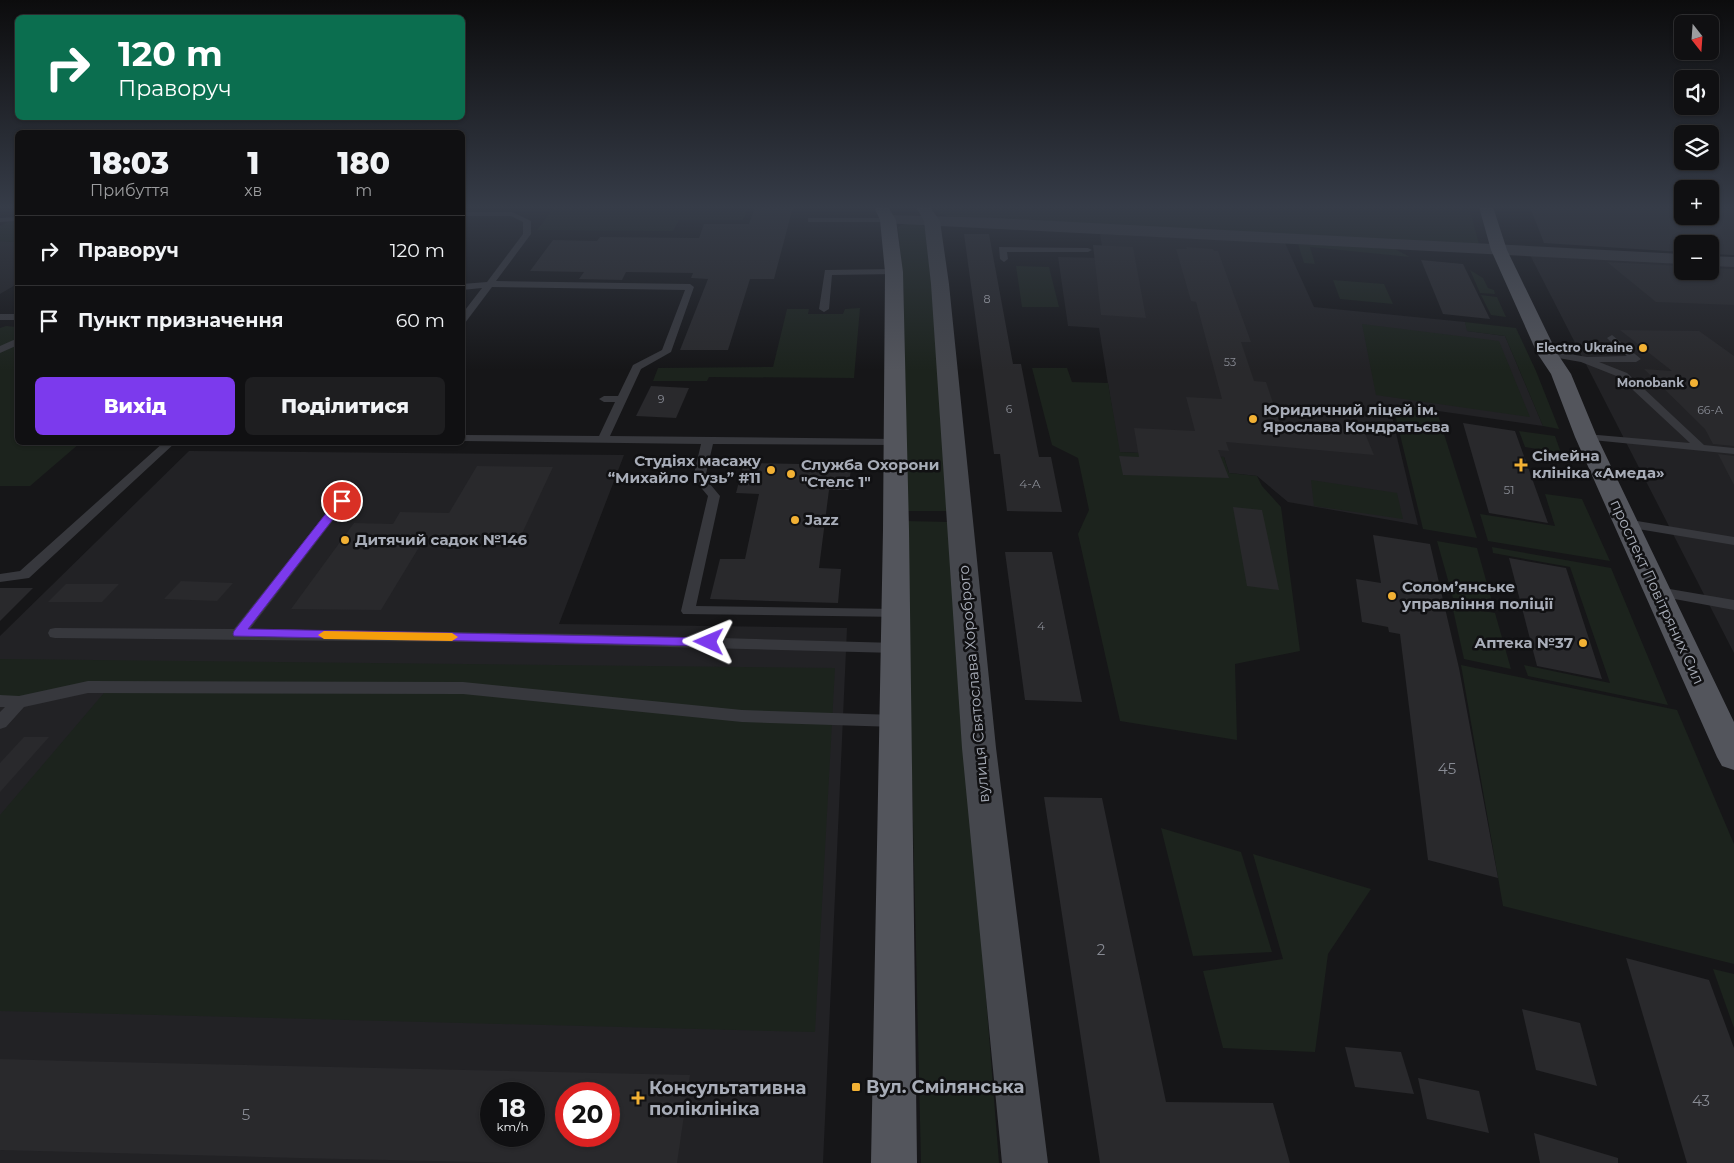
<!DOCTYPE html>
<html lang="uk">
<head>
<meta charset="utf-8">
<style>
	body { margin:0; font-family:Montserrat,sans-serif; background:#1e1e20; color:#f1f3f6; height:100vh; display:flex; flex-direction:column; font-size:19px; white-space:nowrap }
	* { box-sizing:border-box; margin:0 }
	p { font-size:16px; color:#9c9d9f }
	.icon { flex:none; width:28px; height:28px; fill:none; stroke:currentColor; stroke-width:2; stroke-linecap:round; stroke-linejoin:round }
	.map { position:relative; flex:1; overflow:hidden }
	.drawer { position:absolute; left:15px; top:130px; width:450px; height:315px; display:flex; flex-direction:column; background:#101012; border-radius:8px; box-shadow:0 1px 4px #0004,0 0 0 1px #303032 }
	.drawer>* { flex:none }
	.guide { position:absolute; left:15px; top:15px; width:450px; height:105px; border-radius:8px; box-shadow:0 1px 4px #0004,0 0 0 1px #303032; background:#0b6e4f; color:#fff; overflow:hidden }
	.needle { width:32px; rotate:163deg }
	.fabs { position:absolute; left:1674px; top:15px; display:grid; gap:10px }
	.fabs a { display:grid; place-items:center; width:45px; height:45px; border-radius:8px; background:#101012; box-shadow:0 1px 4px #0004,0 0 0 1px #303032; font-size:25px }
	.speed { position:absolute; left:480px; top:1082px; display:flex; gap:10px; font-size:25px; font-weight:700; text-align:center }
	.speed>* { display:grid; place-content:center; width:65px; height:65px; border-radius:50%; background:#101012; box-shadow:0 1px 4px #0004,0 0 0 1px #303032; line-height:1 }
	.speed small { font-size:12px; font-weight:400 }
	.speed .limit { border:8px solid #d22; background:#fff; color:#111 }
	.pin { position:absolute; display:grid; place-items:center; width:42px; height:42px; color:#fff; margin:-21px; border:2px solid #fff; border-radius:50%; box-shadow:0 1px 5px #0007 }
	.me { position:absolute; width:55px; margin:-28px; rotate:271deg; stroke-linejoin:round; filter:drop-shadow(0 0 4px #0008) }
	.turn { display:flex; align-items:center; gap:18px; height:105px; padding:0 20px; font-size:22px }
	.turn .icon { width:65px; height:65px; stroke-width:2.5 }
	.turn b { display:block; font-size:35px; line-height:42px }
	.eta { display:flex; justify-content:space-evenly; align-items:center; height:85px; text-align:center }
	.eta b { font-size:30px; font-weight:800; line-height:35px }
	.primary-button { display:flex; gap:10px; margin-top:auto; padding:10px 20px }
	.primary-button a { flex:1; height:58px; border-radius:8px; background:#7c3aed; color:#fff; font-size:20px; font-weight:800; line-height:58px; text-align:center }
	.primary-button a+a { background:#1e1e20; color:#f1f3f6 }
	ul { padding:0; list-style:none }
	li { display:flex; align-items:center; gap:15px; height:70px; padding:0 20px; border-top:1px solid #303032 }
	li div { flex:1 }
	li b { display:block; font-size:19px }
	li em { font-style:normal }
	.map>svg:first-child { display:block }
	.built { fill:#222225; fill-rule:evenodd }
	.green { fill:#1c231d }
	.building { fill:#29292c; fill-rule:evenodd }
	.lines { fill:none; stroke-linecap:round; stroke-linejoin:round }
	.lane { fill:#37383d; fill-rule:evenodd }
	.street { fill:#37383d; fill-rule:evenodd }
	.secondary { fill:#45474d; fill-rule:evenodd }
	.primary { fill:#53555c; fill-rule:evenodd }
	.route { fill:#7c3aed; stroke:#51269a }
	.slow { fill:#f59e0b }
	.poi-dot { fill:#f2b134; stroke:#111113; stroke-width:2 }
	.labels { text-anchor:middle; stroke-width:5; stroke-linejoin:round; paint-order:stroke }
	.far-number-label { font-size:11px; fill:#888b94 }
	.far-poi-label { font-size:12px; font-weight:bold; fill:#a8adb8; stroke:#111113; text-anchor:end }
	.number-label { font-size:12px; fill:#888b94 }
	.poi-label { font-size:15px; font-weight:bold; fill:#a8adb8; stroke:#111113; text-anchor:start }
	.street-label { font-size:15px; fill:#a8adb8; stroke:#111113 }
	.near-number-label { font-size:15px; fill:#888b94 }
	.near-poi-label { font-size:18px; font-weight:bold; fill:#a8adb8; stroke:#111113; text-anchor:start }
</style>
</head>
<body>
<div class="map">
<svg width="1734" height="1163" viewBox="0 0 1734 1163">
	<rect width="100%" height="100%" fill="#161618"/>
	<g class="built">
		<polygon points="1100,234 1285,243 1314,307 1465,322 1468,331 1505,336 1543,426 1389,404 1418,525 1288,502 1257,476 1229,473 1224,457 1119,452 1099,328 1068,326 1058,257 1104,258"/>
		<polygon points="0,241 17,242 17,284 0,294"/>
		<polygon points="1528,251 1682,259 1682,271 1710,271 1710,261 1734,262 1734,653"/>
		<path d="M189 451 624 455 559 624 847 628 823 1163H0V636ZM491 1094H534V1136H491ZM566 1094H609V1136H566Z"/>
	</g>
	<g class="green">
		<polygon points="933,207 1469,207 1479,244 949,217 938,213"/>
		<polygon points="554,208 747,210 743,220 679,220 673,231 537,230"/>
		<polygon points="8,222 17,222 17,242 0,241 0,226"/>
		<polygon points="904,224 920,224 926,228 934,283 949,511 908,511 903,284 898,227"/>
		<polygon points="1298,244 1395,249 1410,257 1310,247 1315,264 1304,263"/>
		<polygon points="1016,266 1049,267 1059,307 1022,307"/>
		<polygon points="1470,270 1483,278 1488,288 1494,290 1495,294 1480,293"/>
		<polygon points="1333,280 1384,284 1393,304 1340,299"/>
		<polygon points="1481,295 1497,297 1506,317 1491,315"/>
		<polygon points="860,308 854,378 709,377 707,381 653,381 658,368 773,367 787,309 809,309 808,314 843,314 845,309"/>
		<polygon points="1465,322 1516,328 1536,371 1559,429 1543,426 1505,336 1467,331"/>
		<polygon points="1362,324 1499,341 1530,417 1376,395"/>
		<polygon points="6,326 17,327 18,442 80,443 30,486 0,486 0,328"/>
		<polygon points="1032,368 1067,368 1072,382 1108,383 1120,452 1224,457 1229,473 1257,476 1262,486 1281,507 1300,651 1235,664 1237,740 1120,721 1078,534 1089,510 1078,458 1052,445"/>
		<polygon points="1393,406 1437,412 1477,538 1423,529"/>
		<polygon points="1519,431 1555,436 1561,453 1525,447"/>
		<polygon points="1311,480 1397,493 1403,519 1314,506"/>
		<polygon points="1545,494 1582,499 1610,561 1488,541 1480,514 1555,526"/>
		<polygon points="906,521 949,522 999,1163 921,1163"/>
		<polygon points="1437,541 1477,548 1493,605 1453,598"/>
		<polygon points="1492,547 1611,568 1668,705 1528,676 1524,665 1610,683 1570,567 1493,553"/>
		<polygon points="1452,605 1495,613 1511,669 1464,659"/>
		<polygon points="0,659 835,668 815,1032 0,1011 0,815 109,687 0,701"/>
		<polygon points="1461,665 1677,710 1734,844 1734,964 1503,906"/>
		<polygon points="1161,828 1241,852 1272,952 1193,956"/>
		<polygon points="1253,854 1371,889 1328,954 1315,1052 1223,1048 1203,971 1283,959"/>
		<polygon points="1713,969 1734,974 1734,1028"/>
	</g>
	<g class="building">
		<polygon points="755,207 793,207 774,279 750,279 728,350 680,350 708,279 691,278 693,273 626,272 622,280 579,279 584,272 530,271 553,240 597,241 600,237 699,238 704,224 749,224"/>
		<polygon points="1530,207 1682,207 1682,216 1710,216 1710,207 1734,207 1734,255 1710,254 1710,244 1682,244 1682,252 1544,243"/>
		<polygon points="964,234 989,234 1013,364 1021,364 1039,457 1051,457 1062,512 1007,511 1000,454 994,454"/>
		<polygon points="1093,245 1133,247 1146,318 1101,315"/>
		<polygon points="1186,247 1213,249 1214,251 1218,251 1251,342 1241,342 1254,381 1266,382 1280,424 1364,431 1374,455 1226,442 1229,451 1218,450 1229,478 1123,475 1119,456 1139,457 1134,428 1195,431 1186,397 1222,399 1196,302 1191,301 1176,249 1187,249"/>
		<polygon points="1421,260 1463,264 1490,319 1443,314"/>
		<polygon points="1607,262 1682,266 1682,271 1710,271 1710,268 1734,269 1734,305 1656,302"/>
		<polygon points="1620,330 1699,331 1734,356 1734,446 1713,444 1705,429 1644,369 1672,371"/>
		<polygon points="651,386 689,388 676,418 636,416"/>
		<polygon points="1463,423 1515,431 1548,523 1489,513"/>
		<polygon points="1718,454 1734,456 1734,485"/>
		<polygon points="744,463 851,465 849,490 829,490 819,568 841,569 838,603 710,599 720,559 745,559 759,494 736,493"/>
		<polygon points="477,466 553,467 519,540 424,539 381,610 291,609 354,523 393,524 400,512 449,513"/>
		<polygon points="1233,507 1262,510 1279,590 1247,586"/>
		<polygon points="1373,535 1430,544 1459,668 1498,878 1428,860 1400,634 1389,632 1388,627 1362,622 1356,579 1381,583"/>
		<polygon points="1005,552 1052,552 1082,702 1025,700"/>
		<polygon points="1509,558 1566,568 1602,679 1537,666"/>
		<polygon points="181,581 233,583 217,601 164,599"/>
		<polygon points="66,584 119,584 102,602 48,602"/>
		<polygon points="0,588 33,588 0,621"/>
		<polygon points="24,737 49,737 0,792 0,763"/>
		<polygon points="1044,797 1102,798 1166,1102 1273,1103 1290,1163 1100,1163"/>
		<polygon points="1626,958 1709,980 1734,1048 1734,1163 1687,1163"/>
		<polygon points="1522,1009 1580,1023 1597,1086 1536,1070"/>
		<polygon points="1345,1047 1401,1052 1414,1094 1355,1087"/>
		<path d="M0 1059 70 1061 690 1075 677 1163H517L299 1158 0 1150ZM491 1094H534V1136H491ZM566 1094H609V1136H566Z"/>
		<polygon points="1418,1078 1479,1091 1489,1133 1427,1119"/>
		<polygon points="1534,1133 1618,1158 1618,1163 1540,1163"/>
	</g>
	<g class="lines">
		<g class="lane">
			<polygon points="462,212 512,212 531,221 531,234 496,281 690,284 694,287 671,352 641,369 610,436 896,439 902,442 896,445 713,444 705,478 720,496 696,606 896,609 901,611 903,614 901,617 683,614 681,611 708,496 693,478 701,444 462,441 462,435 599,436 615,402 604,402 599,399 604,396 618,396 633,365 662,350 685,290 492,287 465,323 462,324 462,314 482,288 462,290 462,284 487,282 523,234 523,222 511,216 462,216"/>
			<polygon points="18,217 18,221 0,222 0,218"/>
			<polygon points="811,218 888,218 892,220 888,222 808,222 808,218"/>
			<polygon points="999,247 1088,248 1092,250 1088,252 1007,252 1008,259 1004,262 1000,259"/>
			<polygon points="894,269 898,272 897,274 832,275 829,309 824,312 819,309 825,270"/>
			<rect x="0" y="314" width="18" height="6"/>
			<polygon points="1612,335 1641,359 1636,362 1599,362 1627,373 1704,445 1734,448 1734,454 1582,439 1582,435 1586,434 1690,443 1619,377 1581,362 1547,356 1542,353 1547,350 1587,357 1627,356 1609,340 1607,338"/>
			<polygon points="18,338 18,345 0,353 0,346"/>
			<polygon points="164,442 176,442 29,578 0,582 0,574 20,571"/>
			<polygon points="342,497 348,501 250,629 581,634 896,643 901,644 903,648 901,652 896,653 476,642 55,638 50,637 48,633 50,629 55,628 234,629 338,498"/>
			<polygon points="1625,519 1734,537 1734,545 1620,526 1619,523"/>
			<polygon points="1658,587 1734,600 1734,610 1653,595 1651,592 1653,589"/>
			<polygon points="88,681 463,682 742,710 896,715 902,717 904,721 902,725 896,727 742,722 463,694 88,693 24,707 6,727 0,729 0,712 5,707 0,707 0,695 19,696"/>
		</g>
		<g class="street">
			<polygon points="888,215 996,218 1682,254 1682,264 883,223 880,220"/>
			<polygon points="1710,256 1734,257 1734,267 1710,266"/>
		</g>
		<polygon class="secondary" points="916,207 930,207 940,221 949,284 996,748 1048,1163 1002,1163 962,748 931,284 924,221"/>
		<g class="primary">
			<polygon points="874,207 888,207 896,220 903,272 909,530 917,1163 871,1163 883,530 885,272 880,220"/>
			<polygon points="1479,207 1493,207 1507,250 1557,353 1571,374 1597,437 1734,722 1734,770 1722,766 1717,757 1575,437 1551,374 1537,353 1491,250"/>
		</g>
	</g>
	<linearGradient id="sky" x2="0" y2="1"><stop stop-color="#0c0c0d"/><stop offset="0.56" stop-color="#363c48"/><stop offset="1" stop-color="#363c48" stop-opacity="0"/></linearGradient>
	<rect width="1734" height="370" fill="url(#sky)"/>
	<polygon class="route" points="338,498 347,501 248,629 709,638 715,642 709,646 234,636 233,634 234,631"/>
	<polygon class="slow" points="324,631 452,633 458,637 452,641 324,639 318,635"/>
	<g class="poi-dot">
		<circle cx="1643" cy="348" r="5"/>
		<circle cx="1694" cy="383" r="5"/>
		<circle cx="1253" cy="419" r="5"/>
		<path d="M1518.5 457.5h5v5h5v5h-5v5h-5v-5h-5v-5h5z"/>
		<circle cx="771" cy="470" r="5"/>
		<circle cx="791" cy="474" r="5"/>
		<circle cx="795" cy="520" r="5"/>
		<circle cx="345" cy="540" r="5"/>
		<circle cx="1392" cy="596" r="5"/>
		<circle cx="1583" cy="643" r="5"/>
		<rect x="851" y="1082" width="10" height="10" rx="2.5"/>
		<path d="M635.5 1090.5h5v5h5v5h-5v5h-5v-5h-5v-5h5z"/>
	</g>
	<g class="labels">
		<g class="far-number-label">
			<text x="987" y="303">8</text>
			<text x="1230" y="366">53</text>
			<text x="661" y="403">9</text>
			<text x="1009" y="413">6</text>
			<text x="1710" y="414">66-А</text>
		</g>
		<g class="far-poi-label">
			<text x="1633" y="352">Electro Ukraine</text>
			<text x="1684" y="387">Monobank</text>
		</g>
		<g class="number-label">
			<text x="1030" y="488">4-А</text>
			<text x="1509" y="494">51</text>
			<text x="1041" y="630">4</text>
		</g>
		<g class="poi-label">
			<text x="1263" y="415">Юридичний ліцей ім.<tspan x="1263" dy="17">Ярослава Кондратьєва</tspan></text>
			<text x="1532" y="461">Сімейна<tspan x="1532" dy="17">клініка «Амеда»</tspan></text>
			<text x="761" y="466" text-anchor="end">Студіях масажу<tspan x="761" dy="17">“Михайло Гузь” #11</tspan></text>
			<text x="801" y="470">Служба Охорони<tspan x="801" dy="17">"Стелс 1"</tspan></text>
			<text x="805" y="525">Jazz</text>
			<text x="355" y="545">Дитячий садок №146</text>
			<text x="1402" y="592">Соломʼянське<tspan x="1402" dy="17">управління поліції</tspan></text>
			<text x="1573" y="648" text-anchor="end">Аптека №37</text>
		</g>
		<g class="street-label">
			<text transform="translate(1657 592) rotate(65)" y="5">проспект Повітряних Сил</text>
			<text transform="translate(974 684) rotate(-95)" y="5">вулиця Святослава Хороброго</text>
		</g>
		<g class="near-number-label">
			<text x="1447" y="774">45</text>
			<text x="1101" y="955">2</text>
			<text x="1701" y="1106">43</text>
			<text x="246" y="1120">5</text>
		</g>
		<g class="near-poi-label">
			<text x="866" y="1093">Вул. Смілянська</text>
			<text x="649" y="1094">Консультативна<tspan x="649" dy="21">поліклініка</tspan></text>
		</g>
	</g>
</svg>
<div class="fabs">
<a><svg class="needle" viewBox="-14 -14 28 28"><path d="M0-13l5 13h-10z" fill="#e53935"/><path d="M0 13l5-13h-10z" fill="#9c9d9f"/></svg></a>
<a><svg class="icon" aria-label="sound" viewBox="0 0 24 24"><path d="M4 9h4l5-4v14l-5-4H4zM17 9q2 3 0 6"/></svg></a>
<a><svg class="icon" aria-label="layers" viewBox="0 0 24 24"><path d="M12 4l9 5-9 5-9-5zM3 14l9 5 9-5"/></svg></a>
<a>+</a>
<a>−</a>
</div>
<div class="speed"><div>18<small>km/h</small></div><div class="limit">20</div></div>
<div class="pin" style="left:342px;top:501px;background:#d93025"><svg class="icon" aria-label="arrive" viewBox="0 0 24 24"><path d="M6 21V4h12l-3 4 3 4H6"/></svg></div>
<svg class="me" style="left:709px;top:642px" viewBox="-20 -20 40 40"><path d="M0-17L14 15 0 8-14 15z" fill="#7c3aed" stroke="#fff" stroke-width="4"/></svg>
<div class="guide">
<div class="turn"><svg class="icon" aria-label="right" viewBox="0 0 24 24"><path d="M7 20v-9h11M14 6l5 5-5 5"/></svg><div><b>120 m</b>Праворуч</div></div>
</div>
<section class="drawer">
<div class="eta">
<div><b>18:03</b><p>Прибуття</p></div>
<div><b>1</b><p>хв</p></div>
<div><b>180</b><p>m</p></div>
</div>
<ul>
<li><svg class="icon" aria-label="right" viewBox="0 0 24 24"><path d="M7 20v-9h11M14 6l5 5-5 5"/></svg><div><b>Праворуч</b></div><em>120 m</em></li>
<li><svg class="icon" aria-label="arrive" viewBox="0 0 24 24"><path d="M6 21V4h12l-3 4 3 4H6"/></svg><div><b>Пункт призначення</b></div><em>60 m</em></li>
</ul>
<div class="primary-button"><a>Вихід</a><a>Поділитися</a></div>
</section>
</div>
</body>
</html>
